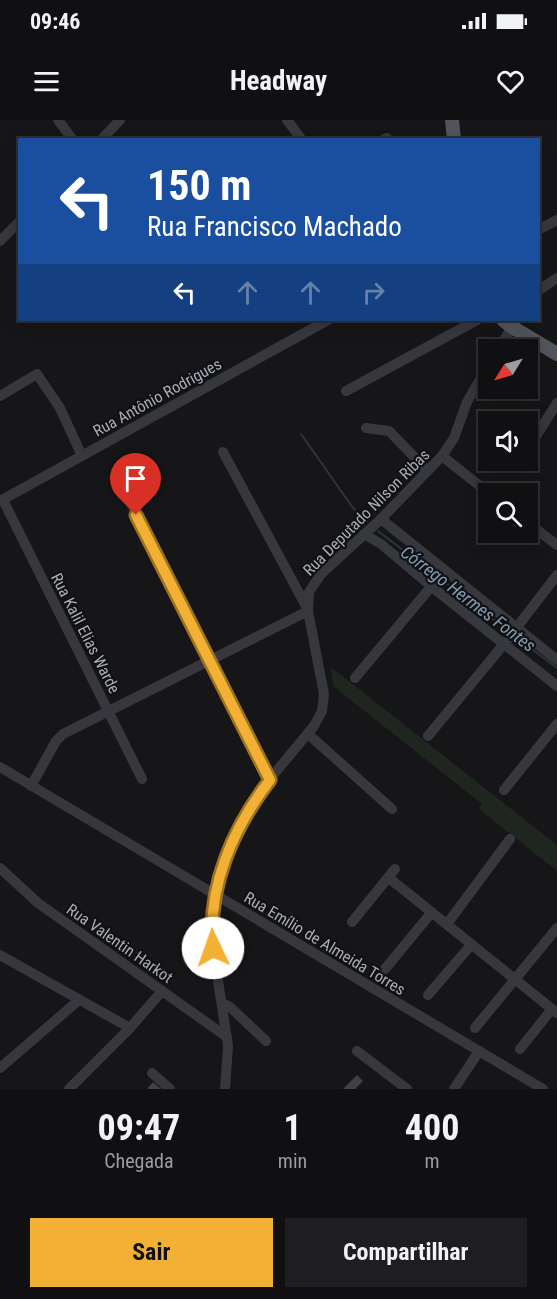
<!DOCTYPE html>
<html lang="pt">
<head>
<meta charset="utf-8">
<style>
	body { margin:0; font-family:"Roboto Condensed",sans-serif; background:#1e1e20; color:#f1f3f6; height:100vh; display:flex; flex-direction:column; font-size:22px; white-space:nowrap }
	* { box-sizing:border-box; margin:0 }
	p { font-size:20px; color:#9c9d9f }
	.icon { flex:none; width:33px; height:33px; fill:none; stroke:currentColor; stroke-width:2; stroke-linecap:round; stroke-linejoin:round }
	.map { position:relative; height:969px; overflow:hidden }
	.sheet { display:flex; flex-direction:column; background:#101012; flex:1 }
	.sheet>* { flex:none }
	.hud { position:absolute; left:18px; top:18px; width:522px; height:183px; border-radius:0px; box-shadow:0 3px 15px #0003,0 0 0 2px #303032; background:#1a4fa0; color:#fff; overflow:hidden }
	.needle { width:39px; rotate:233deg }
	.tools { position:absolute; left:478px; top:219px; display:grid; gap:12px }
	.tools a { display:grid; place-items:center; width:60px; height:60px; border-radius:0px; background:#101012; box-shadow:0 3px 15px #0003,0 0 0 2px #303032; font-size:30px }
	.pin { position:absolute; display:grid; place-items:center; width:51px; height:51px; color:#fff; margin:-62px -26px; border-radius:50% 50% 50% 0; rotate:-45deg; box-shadow:0 0 6px #0007 }
	.pin .icon { rotate:45deg }
	.me { position:absolute; width:66px; margin:-33px; rotate:357deg; stroke-linejoin:round; filter:drop-shadow(0 0 4px #0008) }
	.turn { display:flex; align-items:center; gap:21px; height:126px; padding:0 30px; font-size:27px }
	.turn .icon { width:78px; height:78px; stroke-width:2.5 }
	.turn b { display:block; font-size:42px; line-height:51px }
	.lanes { display:flex; align-items:center; height:57px; padding:0 30px; background:#0003; justify-content:center; gap:30px; direction:ltr }
	.lanes .off { opacity:.35 }
	.eta { display:flex; justify-content:space-evenly; align-items:center; height:102px; text-align:center }
	.eta b { font-size:36px; font-weight:700; line-height:42px }
	.primary-button { display:flex; gap:12px; margin-top:auto; padding:12px 30px }
	.primary-button a { flex:1; height:69px; border-radius:0px; background:#f2b134; color:#111; font-size:24px; font-weight:700; line-height:69px; text-align:center }
	.primary-button a+a { background:#1e1e20; color:#f1f3f6 }
	.status { display:flex; justify-content:space-between; align-items:center; height:42px; padding:0 30px; background:#101012; direction:ltr }
	.status svg { height:16px; fill:currentColor }
	header { display:flex; justify-content:space-between; align-items:center; height:78px; padding:0 30px; background:#101012; font-size:27px; font-weight:700 }
	.map>svg:first-child { display:block }
	.green { fill:#1e261f }
	.lines { fill:none; stroke-linecap:round; stroke-linejoin:round }
	.stream { stroke:#2c353c; stroke-width:2 }
	.building { fill:#404145 }
	.minor { stroke:#37383d; stroke-width:10 }
	.major { stroke:#53555c; stroke-width:14 }
	.route-casing { stroke:#9d7322; stroke-width:15 }
	.route { stroke:#f2b134; stroke-width:10 }
	.labels { text-anchor:middle; stroke-width:4.5; stroke-linejoin:round; paint-order:stroke }
	.street-label { font-size:16px; fill:#a8adb8; stroke:#111113 }
	.water-label { font-size:18px; font-style:italic; fill:#7f9bb3; stroke:#111113 }
</style>
</head>
<body>
<div class="status"><b>09:46</b><svg viewBox="0 0 49 12"><path d="M0 12V9h3v3zM5 12V6h3v6zM10 12V3h3v9zM15 12V0h3v12zM26 1h20v11H26zM47 4h2v5h-2z"/></svg></div>
<header><svg class="icon" aria-label="menu" viewBox="0 0 24 24"><path d="M4 6h16M4 12h16M4 18h16"/></svg>Headway<svg class="icon" aria-label="heart" viewBox="0 0 24 24"><path d="M12 20l-8-8c-3-5 5-10 8-4 3-6 11-1 8 4z"/></svg></header>
<div class="map">
<svg width="557" height="969" viewBox="0 0 557 969">
	<rect width="100%" height="100%" fill="#161618"/>
	<polygon class="green" points="331,547 557,725 557,751 479,689 482,684 333,566"/>
	<g class="lines">
		<g class="stream">
			<polyline points="301,314 353,388 367,402"/>
			<polyline points="378,411 435,455"/>
			<polyline points="442,460 509,511"/>
			<polyline points="516,517 557,548"/>
		</g>
	</g>
	<g class="building">
		<polygon points="357,955 363,961 356,968 357,969 343,969"/>
		<polygon points="153,962 161,969 147,969"/>
	</g>
	<g class="lines">
		<g class="minor">
			<polyline points="58,0 73,20"/>
			<polyline points="287,0 302,20"/>
			<polyline points="101,20 120,0"/>
			<polyline points="383,20 387,18"/>
			<polyline points="538,110 557,100"/>
			<polyline points="0,121 20,101"/>
			<polyline points="538,171 557,158"/>
			<polyline points="498,230 512,207"/>
			<polyline points="346,271 477,200"/>
			<polyline points="0,276 37,254 60,288 82,336"/>
			<polyline points="366,308 389,311 428,351"/>
			<polyline points="536,316 557,283"/>
			<polyline points="223,332 307,488"/>
			<polyline points="442,336 490,374"/>
			<polyline points="126,374 269,660"/>
			<polyline points="3,380 142,659"/>
			<polyline points="0,381 328,200"/>
			<polyline points="381,399 557,540"/>
			<polyline points="528,403 557,425"/>
			<polyline points="364,414 381,424 432,467 557,566"/>
			<polyline points="355,558 445,450"/>
			<polyline points="308,614 392,689"/>
			<polyline points="428,616 504,524 557,455"/>
			<polyline points="0,647 543,969"/>
			<polyline points="31,666 56,621 63,614 308,491"/>
			<polyline points="504,670 557,604"/>
			<polyline points="0,748 38,783 227,917"/>
			<polyline points="389,758 557,893"/>
			<polyline points="352,802 395,749"/>
			<polyline points="447,804 510,719"/>
			<polyline points="0,835 130,908"/>
			<polyline points="385,849 432,792"/>
			<polyline points="428,875 471,825"/>
			<polyline points="222,883 230,887 266,921"/>
			<polyline points="475,908 557,808"/>
			<polyline points="520,929 552,889"/>
			<polyline points="357,931 407,969"/>
			<polyline points="0,948 79,880"/>
			<polyline points="152,953 170,969"/>
			<polyline points="69,969 130,908 162,871"/>
			<polyline points="225,969 228,926 213,828 212,787 224,746 245,695 269,660 314,606 322,591 324,574 308,491 309,472 321,454 381,399 442,336 454,318 467,282 489,244"/>
			<polyline points="454,969 479,931"/>
		</g>
		<g class="major">
			<polyline points="452,0 454,20"/>
			<polyline points="503,200 512,207 557,234"/>
		</g>
	</g>
	<g class="lines">
		<defs>
			<path id="route" d="M136 395 270 660C233 708 207 767 213 828"/>
		</defs>
		<use href="#route" class="route-casing"/>
		<use href="#route" class="route"/>
	</g>
	<g class="labels">
		<g class="street-label">
			<text transform="translate(157 277) rotate(-29)" y="6">Rua Antônio Rodrigues</text>
			<text transform="translate(366 392) rotate(-45)" y="6">Rua Deputado Nilson Ribas</text>
			<text transform="translate(86 513) rotate(63)" y="6">Rua Kalil Elias Warde</text>
			<text transform="translate(120 823) rotate(35)" y="6">Rua Valentin Harkot</text>
			<text transform="translate(325 823) rotate(31)" y="6">Rua Emílio de Almeida Torres</text>
		</g>
		<g class="water-label">
			<text transform="translate(468 479) rotate(37)" y="6">Córrego Hermes Fontes</text>
		</g>
	</g>
</svg>
<div class="tools">
<a><svg class="needle" viewBox="-14 -14 28 28"><path d="M0-13l5 13h-10z" fill="#e53935"/><path d="M0 13l5-13h-10z" fill="#9c9d9f"/></svg></a>
<a><svg class="icon" aria-label="sound" viewBox="0 0 24 24"><path d="M4 9h4l5-4v14l-5-4H4zM17 9q2 3 0 6"/></svg></a>
<a><svg class="icon" aria-label="search" viewBox="0 0 24 24"><circle cx="10" cy="10" r="6"/><path d="M15 15l6 6"/></svg></a>
</div>
<div class="pin" style="left:136px;top:395px;background:#d93025"><svg class="icon" aria-label="arrive" viewBox="0 0 24 24"><path d="M6 21V4h12l-3 4 3 4H6"/></svg></div>
<svg class="me" style="left:213px;top:828px" viewBox="-20 -20 40 40"><circle r="19" fill="#fff"/><path d="M0-13L10 11 0 6-10 11z" fill="#f2b134"/></svg>
<div class="hud">
<div class="turn"><svg class="icon" aria-label="left" viewBox="0 0 24 24"><path d="M17 20v-9H6M10 6l-5 5 5 5"/></svg><div><b>150 m</b>Rua Francisco Machado</div></div>
<div class="lanes"><svg class="icon" aria-label="left" viewBox="0 0 24 24"><path d="M17 20v-9H6M10 6l-5 5 5 5"/></svg><svg class="icon off" aria-label="ahead" viewBox="0 0 24 24"><path d="M12 20V5M6 11l6-6 6 6"/></svg><svg class="icon off" aria-label="ahead" viewBox="0 0 24 24"><path d="M12 20V5M6 11l6-6 6 6"/></svg><svg class="icon off" aria-label="right" viewBox="0 0 24 24"><path d="M7 20v-9h11M14 6l5 5-5 5"/></svg></div>
</div>
</div>
<section class="sheet">
<div class="eta">
<div><b>09:47</b><p>Chegada</p></div>
<div><b>1</b><p>min</p></div>
<div><b>400</b><p>m</p></div>
</div>
<div class="primary-button"><a>Sair</a><a>Compartilhar</a></div>
</section>
</body>
</html>
